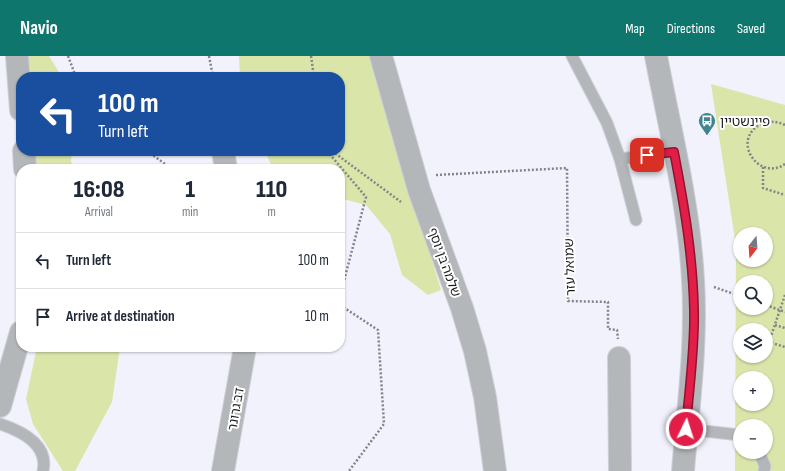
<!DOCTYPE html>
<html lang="en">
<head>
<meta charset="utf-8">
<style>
	body { margin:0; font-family:"Sofia Sans Condensed","Noto Sans Hebrew",sans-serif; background:#f6f6f7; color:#1f2937; height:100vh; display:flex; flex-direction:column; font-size:15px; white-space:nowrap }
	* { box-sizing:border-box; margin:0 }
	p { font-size:13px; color:#747a83 }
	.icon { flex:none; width:22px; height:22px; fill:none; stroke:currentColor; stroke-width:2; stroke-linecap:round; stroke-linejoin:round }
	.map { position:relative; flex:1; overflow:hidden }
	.sheet { position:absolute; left:16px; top:108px; width:329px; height:188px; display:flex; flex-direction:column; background:#fff; border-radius:16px; box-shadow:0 1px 3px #0004 }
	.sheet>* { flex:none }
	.banner { position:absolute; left:16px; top:16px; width:329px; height:84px; border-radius:16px; box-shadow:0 1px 3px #0004; background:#1a4fa0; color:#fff; overflow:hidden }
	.needle { width:26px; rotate:197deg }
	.buttons { position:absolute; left:733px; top:171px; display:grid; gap:8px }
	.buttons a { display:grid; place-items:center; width:40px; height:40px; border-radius:50%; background:#fff; box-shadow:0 1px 3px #0004; font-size:20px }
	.pin { position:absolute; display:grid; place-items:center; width:34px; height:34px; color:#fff; margin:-17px; border-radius:8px; box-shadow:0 2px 6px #0006 }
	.me { position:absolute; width:44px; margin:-22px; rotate:4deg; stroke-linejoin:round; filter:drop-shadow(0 0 3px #0008) }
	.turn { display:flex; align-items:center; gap:14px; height:84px; padding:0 16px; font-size:18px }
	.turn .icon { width:52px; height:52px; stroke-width:2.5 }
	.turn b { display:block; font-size:28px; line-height:34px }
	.eta { display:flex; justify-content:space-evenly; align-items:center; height:68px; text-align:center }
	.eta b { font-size:24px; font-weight:800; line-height:28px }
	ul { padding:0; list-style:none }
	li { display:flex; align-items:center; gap:12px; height:56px; padding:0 16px; border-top:1px solid #e0e1e3 }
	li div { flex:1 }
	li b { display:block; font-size:15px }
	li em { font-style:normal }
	header { display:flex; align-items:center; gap:24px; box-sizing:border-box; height:56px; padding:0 20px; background:#0f766e; color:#fff }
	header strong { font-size:19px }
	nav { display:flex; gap:22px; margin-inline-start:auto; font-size:14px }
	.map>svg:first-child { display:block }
	.green { fill:#d9e5a9; fill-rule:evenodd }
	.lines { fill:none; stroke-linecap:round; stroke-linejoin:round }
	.service-casing { stroke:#cfd0d9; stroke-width:13 }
	.minor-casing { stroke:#cfd0d9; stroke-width:24 }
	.tertiary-casing { stroke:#cfd0d9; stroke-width:24 }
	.path { stroke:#83848a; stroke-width:2.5; stroke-dasharray:2 2; stroke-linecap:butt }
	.service { stroke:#b4b7ba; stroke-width:11 }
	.minor { stroke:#b4b7ba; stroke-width:22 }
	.tertiary { stroke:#b4b7ba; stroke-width:22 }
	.route-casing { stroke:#92132f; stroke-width:10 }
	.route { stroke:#e11d48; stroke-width:7 }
	.labels { text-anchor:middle; stroke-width:4; stroke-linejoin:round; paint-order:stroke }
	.poi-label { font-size:13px; fill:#1c1c1f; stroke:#fff; text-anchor:start }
	.street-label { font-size:13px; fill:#1c1c1f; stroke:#fff }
</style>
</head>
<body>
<header>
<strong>Navio</strong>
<nav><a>Map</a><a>Directions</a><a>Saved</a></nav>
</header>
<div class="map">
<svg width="785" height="415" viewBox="0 0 785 415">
	<rect width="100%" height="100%" fill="#f1f2fc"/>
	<g class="green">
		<polygon points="28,0 49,0 62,21 29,21"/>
		<polygon points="239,0 369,0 441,234 428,239 402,219 390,178 366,149 340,142 340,113 273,113 265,95 340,95 340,21 240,21"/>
		<path d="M711 28 785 49V415H735L736 190ZM740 178H766V204H740ZM740 226H766V252H740ZM740 274H766V300H740ZM740 322H766V348H740ZM740 370H766V396H740Z"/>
		<polygon points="35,95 72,95 71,104 73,113 36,113"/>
		<polygon points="37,291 120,291 112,346 75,415 63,415 33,368 26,343"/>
	</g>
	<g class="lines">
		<defs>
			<g id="service">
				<polyline points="572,0 607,67 620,103 636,164"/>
				<polyline points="620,103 674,96"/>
				<path d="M0 368C21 375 49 388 43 415"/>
				<polyline points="686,373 740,379"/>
				<polyline points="759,396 765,410 764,415"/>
			</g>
			<g id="minor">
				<polyline points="381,0 419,134 462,252 475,295 485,341 495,415"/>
				<polyline points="223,95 226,113"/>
				<polyline points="619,302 620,415"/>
				<polyline points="223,415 245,291"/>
			</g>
			<g id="tertiary">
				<polyline points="17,0 21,54"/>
				<path d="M656 0C670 74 689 149 693 224 697 288 688 352 683 415"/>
				<polyline points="24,95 25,113"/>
				<polyline points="0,350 21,276"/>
			</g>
		</defs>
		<use href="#service" class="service-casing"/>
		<use href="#minor" class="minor-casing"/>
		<use href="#tertiary" class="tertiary-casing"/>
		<g class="path">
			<polyline points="68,0 76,21"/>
			<polyline points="209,0 213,21"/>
			<polyline points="311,0 314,21"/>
			<path d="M785 69C777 65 769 65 761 68 730 84 759 126 785 108"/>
			<polyline points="147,95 172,113"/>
			<polyline points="327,95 366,141 340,240"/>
			<polyline points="332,95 401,146"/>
			<polyline points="763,111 763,132 785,139"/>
			<polyline points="436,119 567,112 568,245 608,246 608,273 617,274 618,283"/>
			<polyline points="714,231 740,240"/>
			<polyline points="785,239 769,286 785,291"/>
			<polyline points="340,249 378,274 384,368 349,415"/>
			<polyline points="766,249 785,256"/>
			<polyline points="775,269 785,272"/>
		</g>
		<use href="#service" class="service"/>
		<use href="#minor" class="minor"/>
		<use href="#tertiary" class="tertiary"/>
	</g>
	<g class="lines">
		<defs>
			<path id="route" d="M647 99 674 96C684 148 693 200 694 254 695 293 689 333 686 373"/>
		</defs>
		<use href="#route" class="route-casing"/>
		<use href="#route" class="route"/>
	</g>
	<defs>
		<symbol id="bus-pin" viewBox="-11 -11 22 30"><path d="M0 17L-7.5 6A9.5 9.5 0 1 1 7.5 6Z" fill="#408392" stroke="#fff"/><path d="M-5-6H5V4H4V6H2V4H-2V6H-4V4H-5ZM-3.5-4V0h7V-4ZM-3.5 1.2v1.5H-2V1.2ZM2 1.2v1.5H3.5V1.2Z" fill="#fff"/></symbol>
	</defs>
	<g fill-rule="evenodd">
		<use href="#bus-pin" x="697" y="55" width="20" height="27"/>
	</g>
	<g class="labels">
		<g class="poi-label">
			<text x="720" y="70">פיינשטיין</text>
		</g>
		<g class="street-label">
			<text transform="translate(445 206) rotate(70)" y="5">שלמה בן יוסף</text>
			<text transform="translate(569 211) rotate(-92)" y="5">שמואל עזר</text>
			<text transform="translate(235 353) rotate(-80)" y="5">דב גרונר</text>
		</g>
	</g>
</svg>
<div class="buttons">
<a><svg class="needle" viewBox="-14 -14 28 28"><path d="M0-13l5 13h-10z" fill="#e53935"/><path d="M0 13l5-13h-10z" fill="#747a83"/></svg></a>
<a><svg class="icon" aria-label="search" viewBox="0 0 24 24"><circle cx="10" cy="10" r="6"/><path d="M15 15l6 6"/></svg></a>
<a><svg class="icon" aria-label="layers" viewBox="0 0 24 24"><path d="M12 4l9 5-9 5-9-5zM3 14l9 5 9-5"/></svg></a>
<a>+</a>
<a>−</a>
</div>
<div class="pin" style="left:647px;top:99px;background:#d93025"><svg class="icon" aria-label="arrive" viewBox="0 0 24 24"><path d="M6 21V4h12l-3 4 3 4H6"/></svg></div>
<svg class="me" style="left:686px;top:373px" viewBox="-20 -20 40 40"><circle r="17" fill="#e11d48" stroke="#fff" stroke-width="3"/><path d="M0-11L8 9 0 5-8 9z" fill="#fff"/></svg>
<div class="banner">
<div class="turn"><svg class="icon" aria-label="left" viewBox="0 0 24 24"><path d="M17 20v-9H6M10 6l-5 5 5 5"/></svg><div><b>100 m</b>Turn left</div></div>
</div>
<section class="sheet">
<div class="eta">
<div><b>16:08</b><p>Arrival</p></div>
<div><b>1</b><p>min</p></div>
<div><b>110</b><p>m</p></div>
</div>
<ul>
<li><svg class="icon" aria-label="left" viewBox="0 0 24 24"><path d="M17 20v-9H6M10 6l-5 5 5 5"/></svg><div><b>Turn left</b></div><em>100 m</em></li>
<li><svg class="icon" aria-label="arrive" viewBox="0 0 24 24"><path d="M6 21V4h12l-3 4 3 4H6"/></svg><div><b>Arrive at destination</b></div><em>10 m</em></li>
</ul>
</section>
</div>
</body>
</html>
